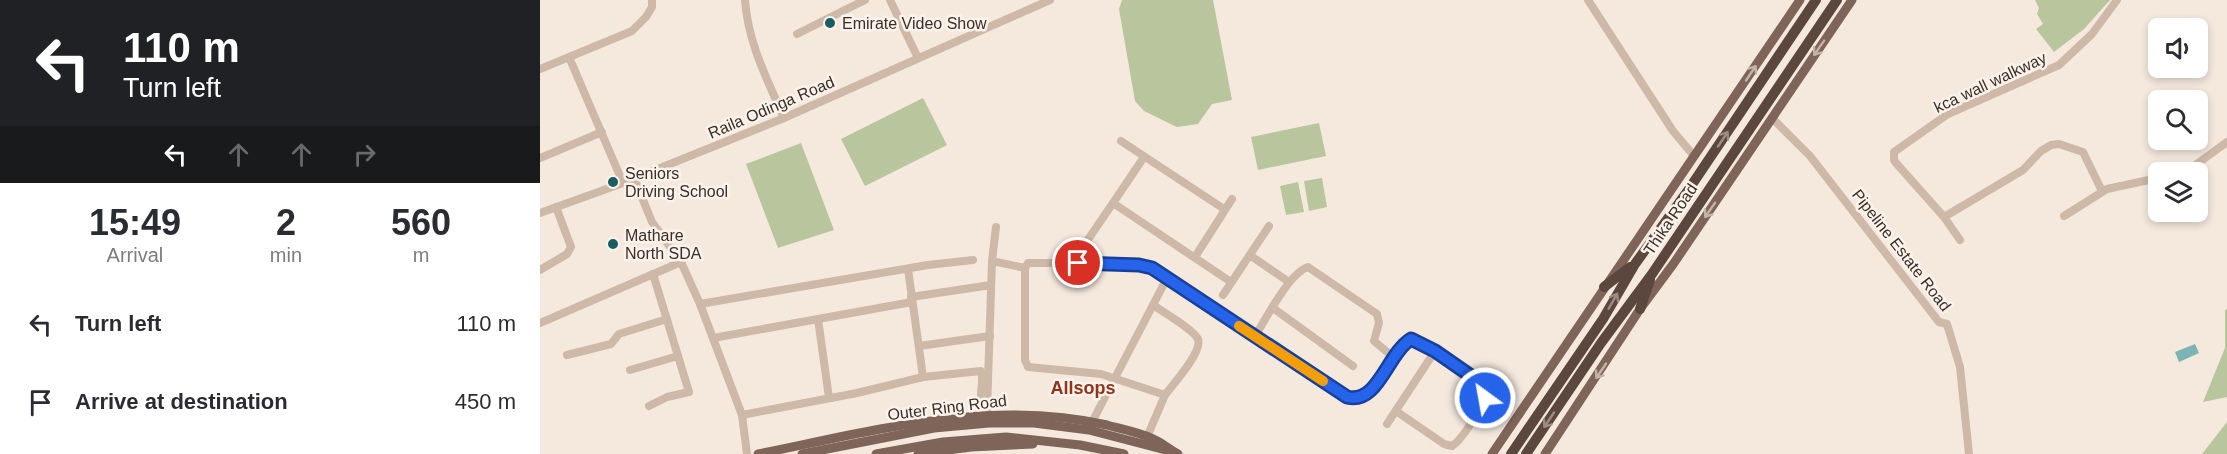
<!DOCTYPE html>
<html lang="en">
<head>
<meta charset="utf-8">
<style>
	body { margin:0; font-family:Arial,sans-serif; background:#f7f7f7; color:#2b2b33; height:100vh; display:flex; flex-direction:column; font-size:22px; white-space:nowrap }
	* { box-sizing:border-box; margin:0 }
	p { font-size:20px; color:#7c7c81 }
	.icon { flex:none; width:33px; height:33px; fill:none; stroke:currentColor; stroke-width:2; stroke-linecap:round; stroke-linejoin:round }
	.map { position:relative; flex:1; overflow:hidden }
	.side { display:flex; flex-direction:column; background:#fff; width:540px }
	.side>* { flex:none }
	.top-card { background:#202124; color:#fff; overflow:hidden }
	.buttons { position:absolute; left:1608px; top:18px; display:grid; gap:12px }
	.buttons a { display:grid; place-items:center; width:60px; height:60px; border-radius:9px; background:#fff; box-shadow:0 3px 9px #0003; font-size:30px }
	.pin { position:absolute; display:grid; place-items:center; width:51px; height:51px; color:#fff; margin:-26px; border:3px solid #fff; border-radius:50%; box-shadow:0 2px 6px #0007 }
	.me { position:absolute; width:66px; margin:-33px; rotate:328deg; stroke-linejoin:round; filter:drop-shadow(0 0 4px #0008) }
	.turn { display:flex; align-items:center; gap:21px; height:126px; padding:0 24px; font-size:27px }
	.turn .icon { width:78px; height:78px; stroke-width:2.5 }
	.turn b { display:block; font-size:42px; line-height:51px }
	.lanes { display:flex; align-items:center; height:57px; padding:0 24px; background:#0003; justify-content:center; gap:30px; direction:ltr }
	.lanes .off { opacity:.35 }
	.eta { display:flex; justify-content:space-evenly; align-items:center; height:102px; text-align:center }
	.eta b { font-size:36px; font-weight:700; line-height:42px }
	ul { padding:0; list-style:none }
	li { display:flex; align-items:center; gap:18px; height:78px; padding:0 24px }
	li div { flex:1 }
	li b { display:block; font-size:22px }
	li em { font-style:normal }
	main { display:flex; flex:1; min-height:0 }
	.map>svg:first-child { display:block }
	.green { fill:#b9c59c }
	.water { fill:#7ab4b4 }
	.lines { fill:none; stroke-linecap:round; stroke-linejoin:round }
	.minor { stroke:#ceb8a8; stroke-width:8 }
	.major { stroke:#7e6459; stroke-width:9 }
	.highway { stroke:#5c473f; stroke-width:10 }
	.oneway { stroke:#c3b3a9 }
	.oneway2 { stroke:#9c8c84 }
	.route-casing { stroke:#184099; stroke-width:15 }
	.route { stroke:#2563eb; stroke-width:10 }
	.slow { stroke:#f59e0b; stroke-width:10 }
	.poi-dot { fill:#1a5d60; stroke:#fbf3eb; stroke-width:2 }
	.labels { text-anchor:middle; stroke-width:5; stroke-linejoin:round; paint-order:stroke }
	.poi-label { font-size:16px; fill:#3a2e29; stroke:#fbf3eb; text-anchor:start }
	.street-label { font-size:16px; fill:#3a2e29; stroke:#fbf3eb }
	.neighbourhood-label { font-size:18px; font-weight:bold; fill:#91341a; stroke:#fbf3eb }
</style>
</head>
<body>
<main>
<section class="side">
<div class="top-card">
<div class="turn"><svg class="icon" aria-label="left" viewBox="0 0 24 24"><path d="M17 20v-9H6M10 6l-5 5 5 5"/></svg><div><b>110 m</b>Turn left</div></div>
<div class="lanes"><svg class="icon" aria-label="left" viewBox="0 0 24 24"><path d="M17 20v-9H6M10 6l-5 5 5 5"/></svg><svg class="icon off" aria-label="ahead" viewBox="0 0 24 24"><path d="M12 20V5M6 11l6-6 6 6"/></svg><svg class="icon off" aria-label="ahead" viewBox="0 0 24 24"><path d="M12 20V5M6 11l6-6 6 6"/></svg><svg class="icon off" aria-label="right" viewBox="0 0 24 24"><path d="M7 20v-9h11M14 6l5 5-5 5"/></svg></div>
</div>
<div class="eta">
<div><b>15:49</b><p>Arrival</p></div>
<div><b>2</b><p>min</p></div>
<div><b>560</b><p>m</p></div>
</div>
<ul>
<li><svg class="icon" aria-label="left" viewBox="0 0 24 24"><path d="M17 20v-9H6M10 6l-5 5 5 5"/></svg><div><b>Turn left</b></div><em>110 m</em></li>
<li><svg class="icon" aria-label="arrive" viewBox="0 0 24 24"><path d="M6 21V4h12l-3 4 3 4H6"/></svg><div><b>Arrive at destination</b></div><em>450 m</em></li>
</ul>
</section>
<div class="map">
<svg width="1687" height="454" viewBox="0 0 1687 454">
	<rect width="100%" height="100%" fill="#f5e9de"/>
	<g class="green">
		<polygon points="582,0 673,0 692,100 672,104 658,124 637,127 604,111 595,101 579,9"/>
		<polygon points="1495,0 1570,0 1544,29 1514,52 1496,29 1503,24 1497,14 1499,8"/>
		<polygon points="383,98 407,145 325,186 301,139"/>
		<polygon points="779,123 786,156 718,170 711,137"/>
		<polygon points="261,143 294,230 238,248 206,164"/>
		<polygon points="782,178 787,207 769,211 764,181"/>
		<polygon points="758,182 764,212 746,215 740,186"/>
		<polygon points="1687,309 1687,397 1663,402 1685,348 1685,310"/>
		<polygon points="1687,422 1687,454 1662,454"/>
	</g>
	<polygon class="water" points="1655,344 1659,353 1639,362 1635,352"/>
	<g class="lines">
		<g class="minor">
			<path d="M205 0C208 43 227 79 244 118"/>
			<polyline points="350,0 378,58"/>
			<polyline points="1048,0 1133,131 1154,156"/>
			<polyline points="257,34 325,0"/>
			<polyline points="29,57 83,183"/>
			<polyline points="0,69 92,31 106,17 112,7 112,0"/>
			<polyline points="1232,118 1270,156 1399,322 1407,324 1420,367 1429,454"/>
			<polyline points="581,141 684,209"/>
			<polyline points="604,157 573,203 691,282"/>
			<polyline points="0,158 62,132"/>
			<polyline points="1642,172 1650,169 1687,142"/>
			<polyline points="94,178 112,222 141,262 160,304 202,415 207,454"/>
			<polyline points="0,213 83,183 244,118 510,0"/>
			<polyline points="1524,216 1567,189 1618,178"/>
			<polyline points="1404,217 1483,170 1501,151 1511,145 1519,144 1543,152 1562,191"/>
			<polyline points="1420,240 1404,217 1356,163 1354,160 1354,152 1408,114 1519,65 1552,34 1577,0"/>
			<polyline points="547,241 573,203"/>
			<polyline points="711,256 749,282"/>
			<polyline points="655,257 692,199"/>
			<polyline points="452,261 485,268"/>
			<polyline points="368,269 383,377"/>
			<polyline points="0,270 27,254 31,247 16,207"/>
			<polyline points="683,295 729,226"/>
			<polyline points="371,297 451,285"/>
			<polyline points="160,304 388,265 433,260"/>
			<path d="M613 305C623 312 653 329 658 339 663 352 633 384 625 395"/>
			<polyline points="733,308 813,366"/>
			<polyline points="278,319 289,398"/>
			<polyline points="0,323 141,262"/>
			<path d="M715 336C726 319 749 273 768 267L837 314 839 323 834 341 853 357"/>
			<polyline points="173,338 372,302"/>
			<polyline points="379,346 450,336"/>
			<polyline points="27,355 71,344 79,334 127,319"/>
			<polyline points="90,370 138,356"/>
			<polyline points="109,406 127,397 149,392 113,274"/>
			<polyline points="447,410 452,261 456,227"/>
			<path d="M202 415 317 393 383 377 441 371C445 382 437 396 444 406L447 408"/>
			<polyline points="552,422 627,278"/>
			<polyline points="847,424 895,351"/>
			<path d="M607 437 625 395 561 374 488 367 485 360V268L488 263H556L599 265 612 268 807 397C838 405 848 354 871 339L895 351 941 383 946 388C948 400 922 440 912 446L904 444 856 411"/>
		</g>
		<g class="major">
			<path d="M218 454C333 431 450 398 567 425 581 429 597 432 611 438 621 442 629 449 638 454"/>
			<polyline points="262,454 394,428 449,423 494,423 549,430 626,450"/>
			<polyline points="336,454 403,442 466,437 540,445 584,454"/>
			<polyline points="378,454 431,447 493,444"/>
			<polyline points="952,454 1260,0"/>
			<polyline points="1005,454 1100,309 1134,263 1312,0"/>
		</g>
		<g class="highway">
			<polyline points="1064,287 1090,267"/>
			<polyline points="1100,309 1110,280"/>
			<polyline points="971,454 1063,319 1095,264 1147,192 1276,0"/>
			<polyline points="986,454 1061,343 1112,274 1297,0"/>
		</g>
	</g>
	<defs><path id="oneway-shaft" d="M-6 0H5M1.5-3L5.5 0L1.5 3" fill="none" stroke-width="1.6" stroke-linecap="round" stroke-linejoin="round" transform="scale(1.5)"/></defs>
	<g class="oneway">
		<use href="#oneway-shaft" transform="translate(1279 48) rotate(125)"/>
		<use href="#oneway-shaft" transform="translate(1211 73) rotate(-56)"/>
		<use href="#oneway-shaft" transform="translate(1170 210) rotate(125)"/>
		<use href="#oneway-shaft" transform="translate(1061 371) rotate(124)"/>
	</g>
	<g class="oneway2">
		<use href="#oneway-shaft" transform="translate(1183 139) rotate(-56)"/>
		<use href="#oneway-shaft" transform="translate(1073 301) rotate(-60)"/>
		<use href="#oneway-shaft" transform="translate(1009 420) rotate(124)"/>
	</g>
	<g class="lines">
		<defs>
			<path id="route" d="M538 263 599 265 612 268 807 397C838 405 847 354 871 339L895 351 941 383 946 388 945 398"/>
		</defs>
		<use href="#route" class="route-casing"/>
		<use href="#route" class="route"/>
		<polyline class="slow" points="699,326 783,381"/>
	</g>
	<g class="poi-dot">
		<circle cx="290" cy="23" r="6"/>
		<circle cx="73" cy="182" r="6"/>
		<circle cx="73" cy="244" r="6"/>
	</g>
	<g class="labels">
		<g class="poi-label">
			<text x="302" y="29">Emirate Video Show</text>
			<text x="85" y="179">Seniors<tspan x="85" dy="18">Driving School</tspan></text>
			<text x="85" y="241">Mathare<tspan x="85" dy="18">North SDA</tspan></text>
		</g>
		<g class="street-label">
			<text transform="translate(1450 82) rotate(-25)" y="6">kca wall walkway</text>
			<text transform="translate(231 107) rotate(-23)" y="6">Raila Odinga Road</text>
			<text transform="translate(1130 219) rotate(-56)" y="6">Thika Road</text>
			<text transform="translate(1362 250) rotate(52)" y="6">Pipeline Estate Road</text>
			<text transform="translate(407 407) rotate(-7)" y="6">Outer Ring Road</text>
		</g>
		<g class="neighbourhood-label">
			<text x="543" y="394">Allsops</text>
		</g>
	</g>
</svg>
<div class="buttons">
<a><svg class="icon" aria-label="sound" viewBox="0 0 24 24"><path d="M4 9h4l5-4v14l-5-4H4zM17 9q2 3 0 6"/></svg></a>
<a><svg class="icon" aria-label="search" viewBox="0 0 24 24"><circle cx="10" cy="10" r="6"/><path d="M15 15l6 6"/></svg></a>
<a><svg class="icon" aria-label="layers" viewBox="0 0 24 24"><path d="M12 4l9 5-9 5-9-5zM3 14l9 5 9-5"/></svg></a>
</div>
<div class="pin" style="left:538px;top:263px;background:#d93025"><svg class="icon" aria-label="arrive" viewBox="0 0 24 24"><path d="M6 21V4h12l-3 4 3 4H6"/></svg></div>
<svg class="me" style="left:945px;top:398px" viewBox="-20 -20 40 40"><circle r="17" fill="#2563eb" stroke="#fff" stroke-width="3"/><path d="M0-11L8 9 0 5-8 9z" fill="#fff"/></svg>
</div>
</main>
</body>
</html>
